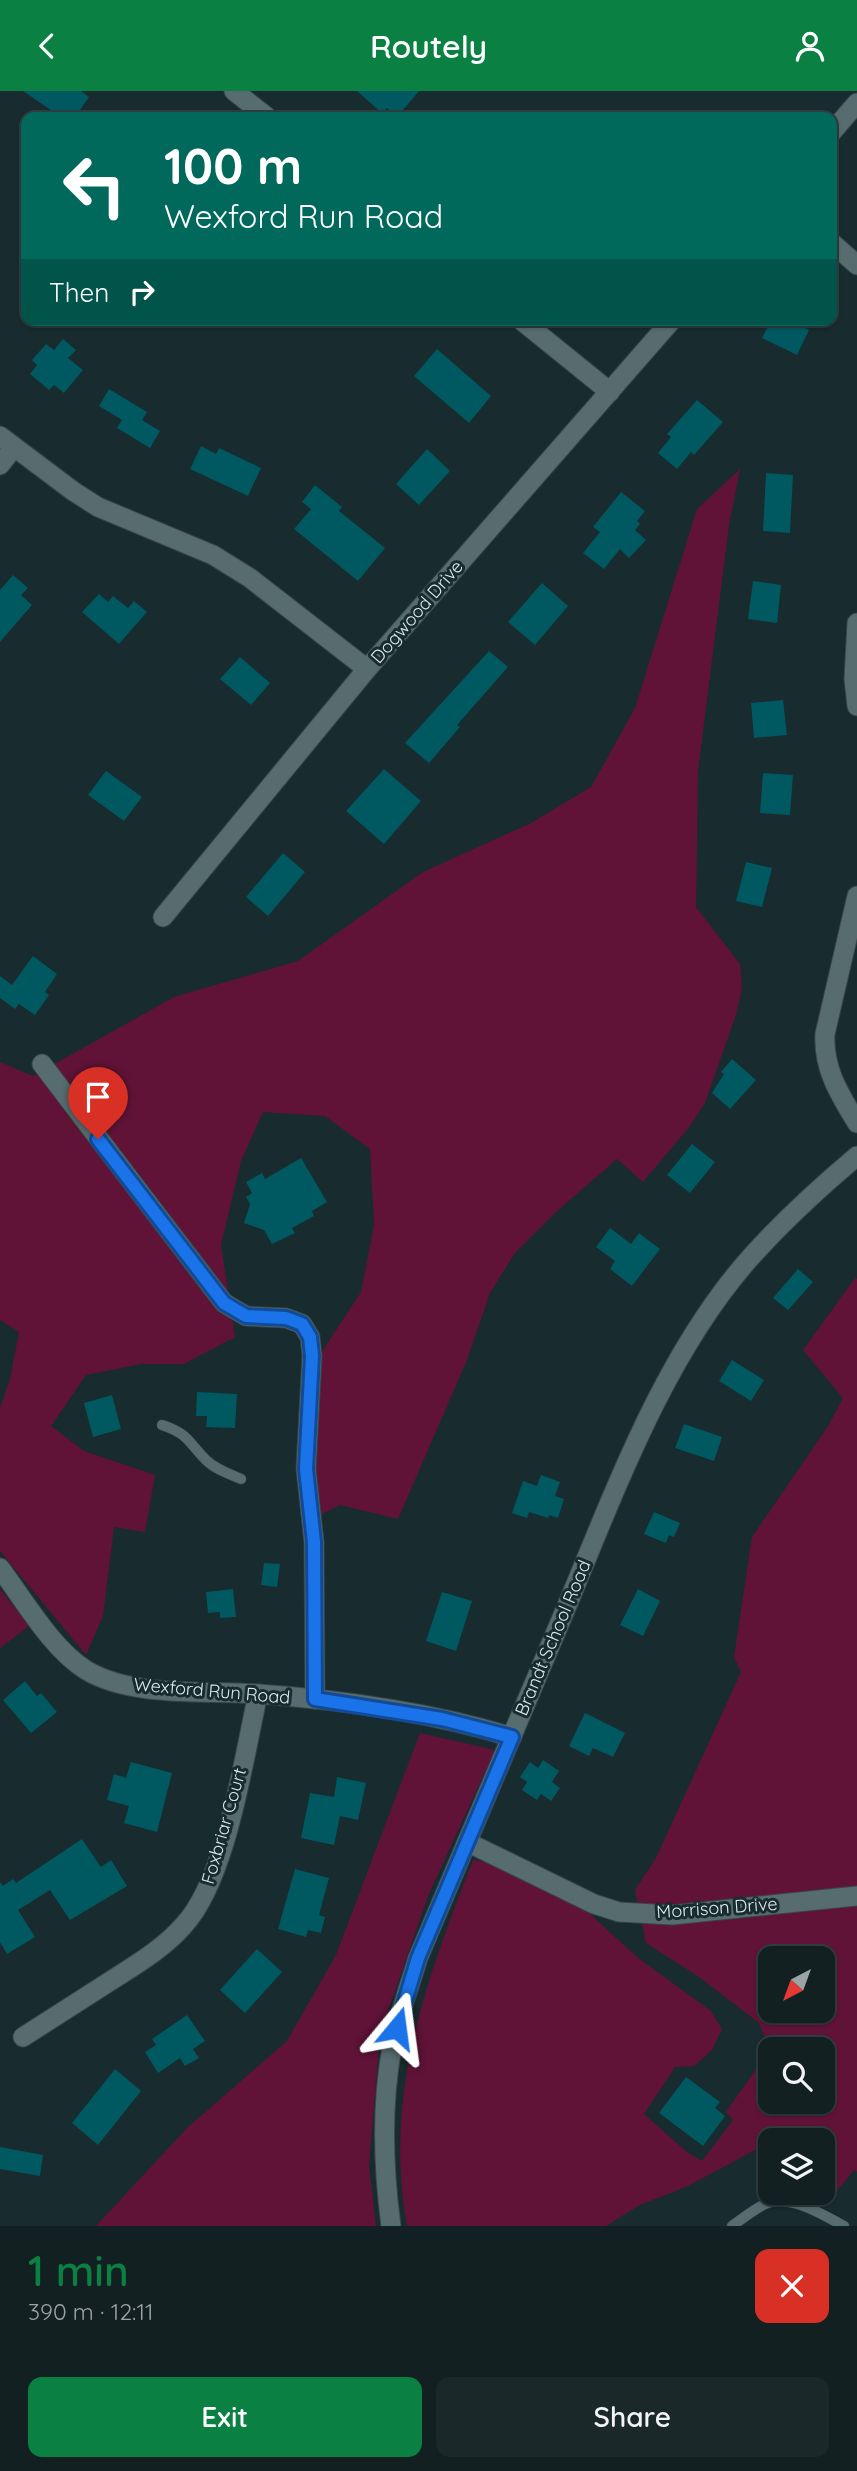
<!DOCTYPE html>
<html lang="en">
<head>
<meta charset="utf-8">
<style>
	body { margin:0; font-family:Quicksand,sans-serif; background:#1b282a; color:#f1f3f6; height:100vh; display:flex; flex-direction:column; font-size:26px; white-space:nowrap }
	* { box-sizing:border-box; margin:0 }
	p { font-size:23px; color:#9ca3a5 }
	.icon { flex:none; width:38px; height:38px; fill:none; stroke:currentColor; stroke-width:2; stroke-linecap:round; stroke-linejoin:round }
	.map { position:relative; height:2135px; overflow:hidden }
	.side { display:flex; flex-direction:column; background:#122022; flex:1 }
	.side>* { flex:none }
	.hud { position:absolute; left:21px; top:21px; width:816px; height:214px; border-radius:14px; box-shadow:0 2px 5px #0004,0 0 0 2px #313e40; background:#00695c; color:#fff; overflow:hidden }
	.needle { width:46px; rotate:221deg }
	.fabs { position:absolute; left:758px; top:1855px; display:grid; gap:14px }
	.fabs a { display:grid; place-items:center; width:77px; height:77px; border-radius:14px; background:#122022; box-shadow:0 2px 5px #0004,0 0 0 2px #313e40; font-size:35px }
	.pin { position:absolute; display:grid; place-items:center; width:60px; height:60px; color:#fff; margin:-72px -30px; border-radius:50% 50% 50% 0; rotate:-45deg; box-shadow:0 0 7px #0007 }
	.pin .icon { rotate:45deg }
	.me { position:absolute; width:77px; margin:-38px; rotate:16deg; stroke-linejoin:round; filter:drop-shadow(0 0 5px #0008) }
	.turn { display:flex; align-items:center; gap:24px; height:147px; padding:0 28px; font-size:32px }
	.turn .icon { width:91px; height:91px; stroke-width:2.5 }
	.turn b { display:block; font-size:49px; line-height:60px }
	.then { display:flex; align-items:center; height:66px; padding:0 28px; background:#0003; gap:14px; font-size:26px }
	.round { display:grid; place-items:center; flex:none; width:74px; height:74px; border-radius:14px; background:#1b282a }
	.headline { display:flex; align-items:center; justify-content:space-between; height:119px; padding:0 28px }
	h1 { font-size:42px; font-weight:600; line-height:52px; color:#0b8043 }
	.primary-button { display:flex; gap:14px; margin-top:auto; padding:14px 28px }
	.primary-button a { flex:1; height:80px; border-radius:14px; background:#0b8043; color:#fff; font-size:28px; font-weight:600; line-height:80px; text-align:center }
	.primary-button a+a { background:#1b282a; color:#f1f3f6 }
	header { display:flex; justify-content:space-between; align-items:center; height:91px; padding:0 28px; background:#0b8043; color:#fff; font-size:32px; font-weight:600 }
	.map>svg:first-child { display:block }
	.green { fill:#601337; fill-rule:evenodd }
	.building { fill:#005861 }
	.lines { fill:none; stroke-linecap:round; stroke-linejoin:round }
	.service-casing { stroke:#374649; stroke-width:11 }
	.minor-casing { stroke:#374649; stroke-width:21 }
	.tertiary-casing { stroke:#374649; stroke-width:21 }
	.service { stroke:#576c6f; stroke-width:10 }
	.minor { stroke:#576c6f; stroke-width:19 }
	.tertiary { stroke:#576c6f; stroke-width:19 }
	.route-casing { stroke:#114b97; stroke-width:18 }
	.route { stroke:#1a73e8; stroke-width:12 }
	.labels { text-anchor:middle; stroke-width:6; stroke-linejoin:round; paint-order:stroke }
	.street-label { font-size:18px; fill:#dde9eb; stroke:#182b2e }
</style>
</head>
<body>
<header><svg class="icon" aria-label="back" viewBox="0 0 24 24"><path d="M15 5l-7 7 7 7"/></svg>Routely<svg class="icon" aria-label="person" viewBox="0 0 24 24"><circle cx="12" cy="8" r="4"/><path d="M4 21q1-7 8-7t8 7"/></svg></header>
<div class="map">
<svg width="857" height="2135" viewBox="0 0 857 2135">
	<rect width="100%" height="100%" fill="#182b2e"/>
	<g class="green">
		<polygon points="740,378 729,434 698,680 696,816 740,873 742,897 736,924 705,1012 690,1035 643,1091 617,1068 556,1121 515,1162 490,1202 467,1269 398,1428 340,1414 320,1424 312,1349 321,1262 361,1201 374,1134 370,1058 325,1025 263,1021 241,1070 221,1154 235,1246 184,1273 141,1273 86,1284 51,1335 84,1360 155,1384 145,1441 114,1436 103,1525 86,1564 0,1460 0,1317 10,1288 19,1241 0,1229 0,971 33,985 174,906 298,870 423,781 531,732 591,696 635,617 697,418"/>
		<path d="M855 1187 857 1188V2081L854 2079 829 2110 818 2102H822V2049H770V2065L759 2057 688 2095 640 2114 606 2135H407C383 2004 426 1889 473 1769L488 1771 578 1812 637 1866 711 1920 722 1938 712 1959 694 1975 675 1976 644 2023 688 2062 702 2070 733 2029 726 2021 764 1967 770 1972V2011H822V1958H770L759 1932 699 1886 646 1852 635 1799 656 1767 741 1581 734 1566 752 1446 828 1335 843 1307 803 1259ZM770 1867H822V1920H770Z"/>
		<polygon points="0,1498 29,1535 0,1557"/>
		<polygon points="420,1642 495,1659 428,1805 380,1943 369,2075 376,2135 96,2135 187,2037 287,1950 336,1864"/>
	</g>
	<g class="building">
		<polygon points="23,0 81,0 89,6 75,26 61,26"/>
		<polygon points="357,0 419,0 397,26 387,17 382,22"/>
		<polygon points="771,229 788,229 809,239 797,264 762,247"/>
		<polygon points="63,248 76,259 68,267 83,279 64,302 54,294 49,299 30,283 37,274 32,269 46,253 54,259"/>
		<polygon points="437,258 491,305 469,332 414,285"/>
		<polygon points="109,298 147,321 142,329 160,340 150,357 117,337 122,329 99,315"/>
		<polygon points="697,309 723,331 694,364 691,361 677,378 658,362 671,346 667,343"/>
		<polygon points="201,355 216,363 219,357 261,377 248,405 190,378"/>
		<polygon points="427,358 450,380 419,414 396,393"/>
		<polygon points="766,382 793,384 790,442 763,440"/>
		<polygon points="315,394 342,416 339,420 385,457 358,490 294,438 311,418 302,411"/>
		<polygon points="621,401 645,420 637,430 640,433 635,439 646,449 629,467 620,458 604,478 583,462 600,441 593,436"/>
		<polygon points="13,484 28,497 21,504 32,514 0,551 0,499"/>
		<polygon points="753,490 781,494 777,532 748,528"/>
		<polygon points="542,492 568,515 535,554 508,531"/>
		<polygon points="99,503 108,511 113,505 128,517 134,510 147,521 119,553 82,521"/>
		<polygon points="489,560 508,576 457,634 460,636 429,672 405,652"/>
		<polygon points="240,566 270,592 251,614 220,588"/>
		<polygon points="783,609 787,644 754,647 751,612"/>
		<polygon points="384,678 421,710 384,753 346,720"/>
		<polygon points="106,680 142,706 124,730 88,704"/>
		<polygon points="763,682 793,684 790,724 760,722"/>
		<polygon points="283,762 305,781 268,825 246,806"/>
		<polygon points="746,771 772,777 762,816 736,810"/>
		<polygon points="33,865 57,883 45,901 49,904 35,924 19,913 15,918 0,907 0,885 12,894"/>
		<polygon points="732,968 756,989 730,1018 712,1002 724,983 721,981"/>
		<polygon points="692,1053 715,1071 690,1102 667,1084"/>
		<polygon points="301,1067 327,1111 312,1120 314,1125 292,1137 295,1142 272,1153 264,1139 244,1132 250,1113 246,1106 252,1102 246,1091 262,1082 265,1088"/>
		<polygon points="610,1137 631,1153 639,1142 660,1158 632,1195 610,1178 615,1170 596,1156"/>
		<polygon points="798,1178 813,1191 788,1219 773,1207"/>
		<polygon points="732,1269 764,1289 751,1310 719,1290"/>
		<polygon points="197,1301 237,1303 235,1337 206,1336 207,1325 196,1325"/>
		<polygon points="112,1304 121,1338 93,1346 84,1312"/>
		<polygon points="684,1333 722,1346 714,1370 675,1357"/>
		<polygon points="541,1384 560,1391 555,1405 564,1408 558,1427 549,1424 548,1427 529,1421 527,1427 512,1422 523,1390 537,1395"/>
		<polygon points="654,1421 680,1432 674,1446 669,1444 666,1452 644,1443"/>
		<polygon points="264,1472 280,1473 277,1496 261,1494"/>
		<polygon points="233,1498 236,1526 220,1527 220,1521 208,1522 206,1501"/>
		<polygon points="638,1498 660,1510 643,1545 620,1534"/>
		<polygon points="442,1501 472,1510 456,1560 426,1550"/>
		<polygon points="25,1590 37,1605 41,1602 57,1621 31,1642 3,1609"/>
		<polygon points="585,1622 625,1642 613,1666 593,1657 589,1665 569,1655"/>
		<polygon points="543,1669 559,1680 552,1691 560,1697 551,1710 541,1703 537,1709 522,1699 527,1691 520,1686 530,1671 538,1677"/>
		<polygon points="131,1671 172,1682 157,1741 124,1732 129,1715 107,1709 114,1683 126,1687"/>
		<polygon points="337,1686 366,1692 358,1729 340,1725 334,1754 301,1747 310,1702 334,1706"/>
		<polygon points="82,1748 101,1776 111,1769 127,1795 70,1829 50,1799 18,1819 35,1846 7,1863 0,1851 0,1791 3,1795 13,1788 16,1792"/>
		<polygon points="295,1778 329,1787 319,1824 325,1826 321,1842 308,1839 306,1846 278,1838"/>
		<polygon points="257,1858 282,1881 245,1922 220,1899"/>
		<polygon points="187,1924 205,1950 193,1958 199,1967 185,1975 180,1967 158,1982 145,1961 156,1954 152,1948"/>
		<polygon points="115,1978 141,2000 98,2054 72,2032"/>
		<polygon points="686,1986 720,2011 715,2017 725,2025 703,2055 659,2022"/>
		<polygon points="0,2056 43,2064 40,2085 0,2078"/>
	</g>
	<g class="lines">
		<defs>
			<g id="service">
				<path d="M162 1334C189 1343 188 1351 206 1369 215 1378 229 1383 241 1388"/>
				<path d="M732 2135C742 2128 753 2119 765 2113 789 2102 823 2124 844 2135"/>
			</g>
			<g id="minor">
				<polyline points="234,0 267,26"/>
				<polyline points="831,42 857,12"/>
				<polyline points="831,151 857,174"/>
				<polyline points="521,229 610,301"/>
				<polyline points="0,345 73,400 98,416 213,464 250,487 367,578 672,229"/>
				<polyline points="0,374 14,356"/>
				<polyline points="857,532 854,588 857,615"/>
				<path d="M857 805 825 943C823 978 840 1004 857 1032"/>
				<polyline points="163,826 367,578"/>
				<polyline points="42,973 224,1212 246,1225 286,1227 302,1233 310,1246 312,1265 306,1378 314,1451 315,1608"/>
				<polyline points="467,1751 594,1813 619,1821 672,1824 857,1805"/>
				<path d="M23 1946C53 1927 82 1908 112 1889 137 1873 164 1857 184 1834 227 1787 244 1665 258 1603"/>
			</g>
			<g id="tertiary">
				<path d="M0 1477C24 1509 52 1558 86 1579 132 1607 206 1599 259 1603 344 1609 430 1621 512 1646"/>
				<path d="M391 2135C383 2075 381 2016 392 1956 398 1926 409 1897 418 1867 464 1757 511 1647 558 1536 610 1414 660 1268 750 1167 783 1130 819 1097 857 1065"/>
			</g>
		</defs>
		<use href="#service" class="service-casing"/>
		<use href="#minor" class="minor-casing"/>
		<use href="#tertiary" class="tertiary-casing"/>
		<use href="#service" class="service"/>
		<use href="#minor" class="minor"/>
		<use href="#tertiary" class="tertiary"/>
	</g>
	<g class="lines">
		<defs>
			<polyline id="route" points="98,1048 224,1212 246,1225 286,1227 302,1233 310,1246 312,1265 306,1378 314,1451 315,1608 442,1628 512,1646 418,1867 397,1937"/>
		</defs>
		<use href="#route" class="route-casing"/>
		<use href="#route" class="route"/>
	</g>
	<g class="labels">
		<g class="street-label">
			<text transform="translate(417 521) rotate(-49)" y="6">Dogwood Drive</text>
			<text transform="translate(553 1547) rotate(-67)" y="6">Brandt School Road</text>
			<text transform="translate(212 1600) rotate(5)" y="6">Wexford Run Road</text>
			<text transform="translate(224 1735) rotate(-74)" y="6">Foxbriar Court</text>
			<text transform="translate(717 1817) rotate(-4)" y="6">Morrison Drive</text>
		</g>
	</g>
</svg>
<div class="fabs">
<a><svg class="needle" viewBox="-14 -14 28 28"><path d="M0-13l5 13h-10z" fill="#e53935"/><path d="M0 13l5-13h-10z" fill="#9ca3a5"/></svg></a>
<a><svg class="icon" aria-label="search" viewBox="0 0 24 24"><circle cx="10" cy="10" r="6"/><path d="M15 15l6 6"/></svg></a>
<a><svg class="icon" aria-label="layers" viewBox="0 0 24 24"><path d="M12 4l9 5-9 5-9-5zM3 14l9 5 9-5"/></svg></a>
</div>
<div class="pin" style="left:98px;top:1048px;background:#d93025"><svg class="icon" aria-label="arrive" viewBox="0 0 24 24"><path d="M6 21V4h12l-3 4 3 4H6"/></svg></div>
<svg class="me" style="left:397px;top:1937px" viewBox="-20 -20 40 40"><path d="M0-17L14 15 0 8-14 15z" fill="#1a73e8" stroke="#fff" stroke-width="4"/></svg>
<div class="hud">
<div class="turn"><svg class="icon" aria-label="left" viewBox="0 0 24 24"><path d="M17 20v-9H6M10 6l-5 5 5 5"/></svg><div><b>100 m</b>Wexford Run Road</div></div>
<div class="then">Then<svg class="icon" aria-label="right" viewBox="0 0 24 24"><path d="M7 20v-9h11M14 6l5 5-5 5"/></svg></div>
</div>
</div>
<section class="side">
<div class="headline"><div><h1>1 min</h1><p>390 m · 12:11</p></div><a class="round" style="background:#d93025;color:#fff"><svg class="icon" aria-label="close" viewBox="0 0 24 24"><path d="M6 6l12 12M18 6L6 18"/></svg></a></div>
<div class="primary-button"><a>Exit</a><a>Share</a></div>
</section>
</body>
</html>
